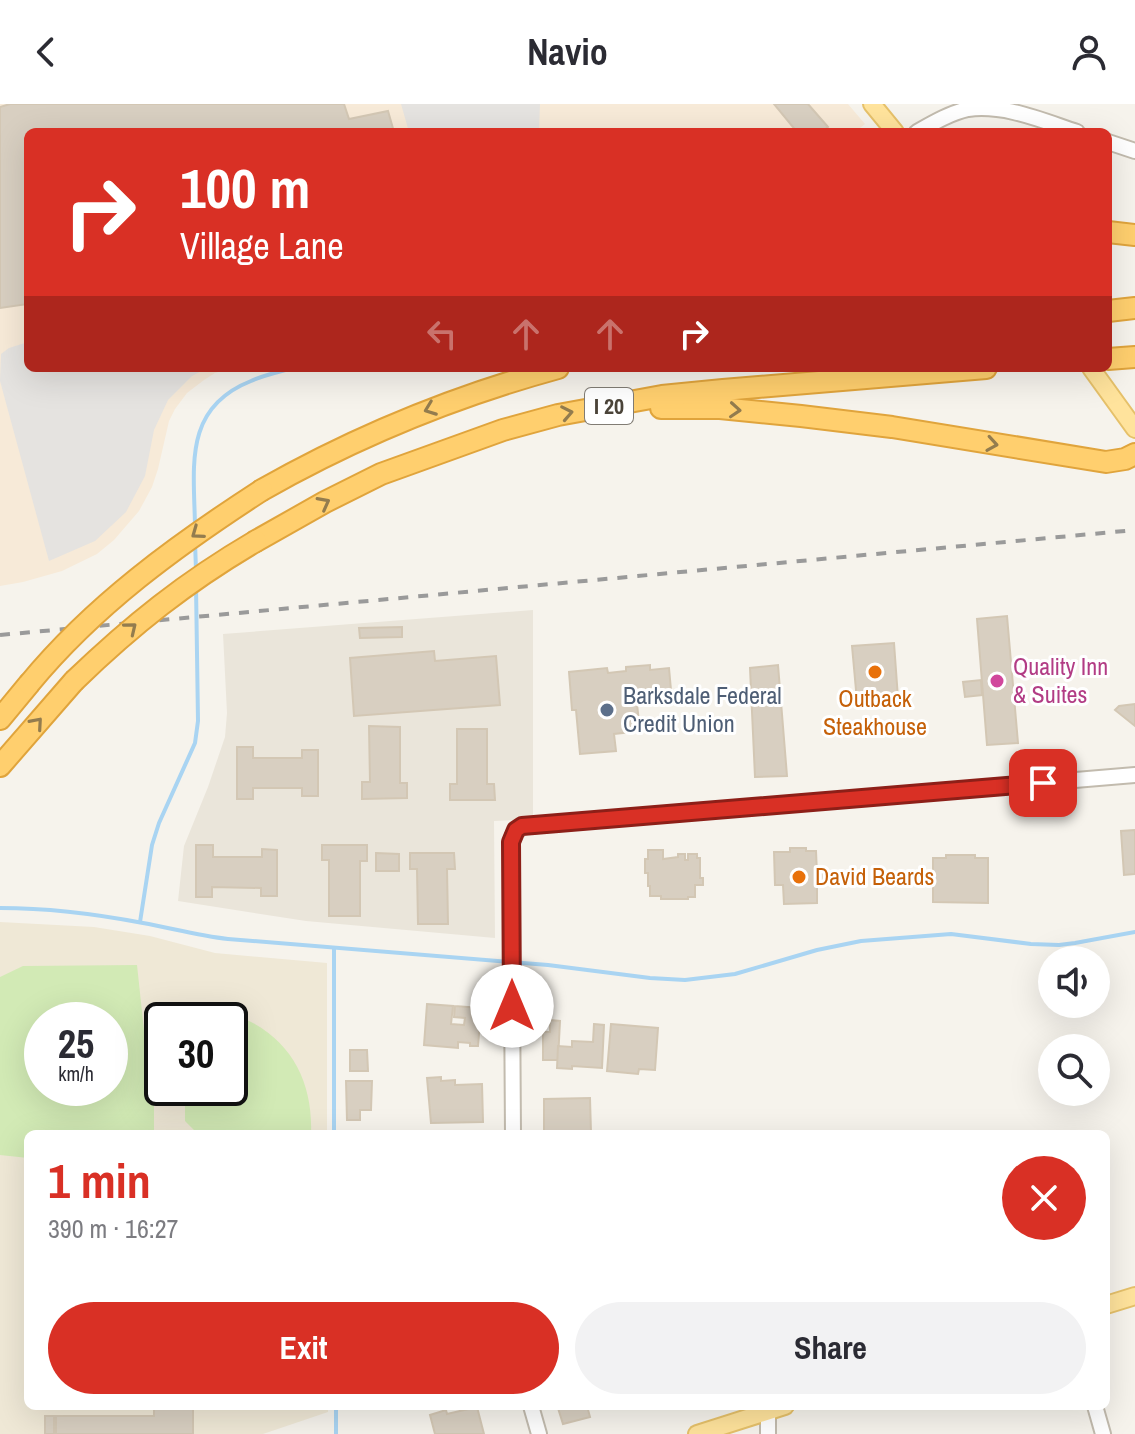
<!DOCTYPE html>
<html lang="en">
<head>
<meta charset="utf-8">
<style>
	body { margin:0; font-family:"Archivo Narrow",sans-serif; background:#f2f2f3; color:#2b2b33; height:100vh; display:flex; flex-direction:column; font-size:30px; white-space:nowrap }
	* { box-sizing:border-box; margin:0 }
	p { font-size:26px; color:#7c7c81 }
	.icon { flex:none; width:44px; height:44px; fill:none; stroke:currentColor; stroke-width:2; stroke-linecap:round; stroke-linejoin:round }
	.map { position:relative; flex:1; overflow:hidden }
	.panel { position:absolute; left:24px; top:1026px; width:1086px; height:280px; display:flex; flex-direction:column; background:#fff; border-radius:12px; box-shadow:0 8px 32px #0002 }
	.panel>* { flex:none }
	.hud { position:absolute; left:24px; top:24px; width:1088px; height:244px; border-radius:12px; box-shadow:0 8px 32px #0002; background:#d93025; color:#fff; overflow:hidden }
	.tools { position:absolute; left:1038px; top:842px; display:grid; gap:16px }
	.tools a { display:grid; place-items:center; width:72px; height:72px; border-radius:50%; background:#fff; box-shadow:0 8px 32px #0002; font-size:40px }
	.speed { position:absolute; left:24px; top:898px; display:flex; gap:16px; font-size:40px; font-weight:700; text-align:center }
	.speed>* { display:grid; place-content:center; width:104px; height:104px; border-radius:50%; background:#fff; box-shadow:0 8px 32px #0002; line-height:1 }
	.speed small { font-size:20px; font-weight:400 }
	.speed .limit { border:4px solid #111; border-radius:12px; background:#fff; color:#111 }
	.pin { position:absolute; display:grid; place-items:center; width:68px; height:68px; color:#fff; margin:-34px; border-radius:16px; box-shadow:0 4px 12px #0006 }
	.me { position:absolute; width:88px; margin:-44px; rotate:0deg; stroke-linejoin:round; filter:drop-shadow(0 0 6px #0008) }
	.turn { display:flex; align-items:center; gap:28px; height:168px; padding:0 24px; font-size:36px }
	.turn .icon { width:104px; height:104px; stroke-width:2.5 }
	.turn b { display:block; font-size:56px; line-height:68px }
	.lanes { display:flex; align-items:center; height:76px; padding:0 24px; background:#0003; justify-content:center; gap:40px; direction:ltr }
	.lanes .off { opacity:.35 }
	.round { display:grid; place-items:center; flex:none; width:84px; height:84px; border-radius:42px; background:#f2f2f3 }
	.overview { display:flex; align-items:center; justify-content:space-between; height:136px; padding:0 24px }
	h1 { font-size:48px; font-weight:700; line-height:60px; color:#d93025 }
	.action { display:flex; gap:16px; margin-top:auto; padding:16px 24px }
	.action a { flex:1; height:92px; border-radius:48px; background:#d93025; color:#fff; font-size:32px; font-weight:700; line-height:92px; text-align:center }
	.action a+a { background:#f2f2f3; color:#2b2b33 }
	header { display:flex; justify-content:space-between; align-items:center; height:104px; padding:0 24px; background:#fff; font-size:36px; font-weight:700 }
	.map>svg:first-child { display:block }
	.residential { fill:#eae5da }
	.commercial { fill:#f7ead8 }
	.education { fill:#efe8d6; fill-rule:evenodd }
	.green { fill:#d2eab5; fill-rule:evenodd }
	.parking { fill:#e5e3e0 }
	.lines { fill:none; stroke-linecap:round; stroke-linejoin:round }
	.stream { stroke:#a9d4f2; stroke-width:4 }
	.building { fill:#d8cfc1; stroke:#d3c7b4; stroke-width:2 }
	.minor-casing { stroke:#c2bbae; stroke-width:18 }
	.major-casing { stroke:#e6c16a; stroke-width:20 }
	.highway-casing { stroke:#e0a43c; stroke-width:24 }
	.minor { stroke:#fff; stroke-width:14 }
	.major { stroke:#ffe39c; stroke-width:16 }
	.highway { stroke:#ffcf6e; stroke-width:20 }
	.rail { stroke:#9a9a9a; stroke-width:4; stroke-dasharray:10 10; stroke-linecap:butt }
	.highway-bridge-casing { stroke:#e0a43c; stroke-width:24; stroke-linecap:butt }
	.highway-bridge { stroke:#ffcf6e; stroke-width:20 }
	.oneway { stroke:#937c4e }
	.route-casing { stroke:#8d1f18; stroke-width:20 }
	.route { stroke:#d93025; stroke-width:14 }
	.food-dot { fill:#e8710a; stroke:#fff; stroke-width:3 }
	.hotel-dot { fill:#d1479c; stroke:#fff; stroke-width:3 }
	.service-dot { fill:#5c6f8a; stroke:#fff; stroke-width:3 }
	.labels { text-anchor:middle; stroke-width:6; stroke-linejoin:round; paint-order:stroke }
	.shield { fill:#fff; stroke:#817c74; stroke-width:2 }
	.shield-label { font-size:22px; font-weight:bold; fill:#4b4439 }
	.hotel-label { font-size:24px; fill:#b23c85; stroke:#fff; text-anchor:start }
	.service-label { font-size:24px; fill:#4e5e75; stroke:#fff; text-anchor:start }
	.food-label { font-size:24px; fill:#c56008; stroke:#fff }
</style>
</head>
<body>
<header><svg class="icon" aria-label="back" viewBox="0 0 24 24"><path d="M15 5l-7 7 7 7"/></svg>Navio<svg class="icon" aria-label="person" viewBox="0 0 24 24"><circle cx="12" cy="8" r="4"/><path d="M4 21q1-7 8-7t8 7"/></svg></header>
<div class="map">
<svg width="1135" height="1330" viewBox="0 0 1135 1330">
	<rect width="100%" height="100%" fill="#f6f3ec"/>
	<polygon class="residential" points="533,506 533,715 494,717 495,834 306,817 178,797 184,742 208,683 225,633 227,609 223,530"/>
	<polygon class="commercial" points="0,0 848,0 865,20 855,28 28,28 28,264 232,264 215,269 204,276 187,289 175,305 169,317 158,365 152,383 139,407 114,436 97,450 62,467 23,478 0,482"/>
	<path class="education" d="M0 818 94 823 150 832 215 849 327 859V1030H28V1302H328V1308L263 1330H0ZM42 916H110V984H42ZM162 916H230V984H162Z"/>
	<g class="green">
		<path d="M137 861 148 964 154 986V1030H28V1054L0 1051V873L23 862ZM42 916H110V984H42Z"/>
		<path d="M186 906C198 906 211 906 224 908 234 910 244 914 253 919 295 942 313 983 311 1030H198L185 1017V984H230V916H186Z"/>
	</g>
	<g class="parking">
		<polygon points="401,0 540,0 539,28 409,28"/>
		<polygon points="28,238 28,264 207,264 192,272 168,296 154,326 145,372 126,408 95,437 49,457 0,277 1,250 9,244"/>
	</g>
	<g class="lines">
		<g class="stream">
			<path d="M195 422C194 362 183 304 251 277 264 271 279 268 293 264"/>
			<polyline points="195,438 196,466"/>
			<path d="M0 804C48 804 96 810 143 819 171 824 199 832 228 835L548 861 650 874 685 876 735 870 817 846 861 837 951 830 1031 840 1059 841 1075 839 1135 828"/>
			<polyline points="140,818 152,741 159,719 195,639 198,617 196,482"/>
			<polyline points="334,845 334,1030"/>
			<polyline points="336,1302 336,1330"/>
		</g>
	</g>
	<g class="building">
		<polygon points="10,0 344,0 349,15 388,7 394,28 28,28 28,200 0,204 0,3"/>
		<polygon points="774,0 808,0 828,23 822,28 797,28"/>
		<polygon points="1007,512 1018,639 987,641 977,515"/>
		<polygon points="402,523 402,533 360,534 359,524"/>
		<polygon points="894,539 898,594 857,597 852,542"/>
		<polygon points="434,547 435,557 496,552 500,601 354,612 350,554"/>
		<polygon points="650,561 650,566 669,564 672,597 637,600 640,627 614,630 616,647 580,650 576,606 572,606 569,568 607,564 608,569 626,567 626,563"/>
		<polygon points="778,561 787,672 755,673 750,564"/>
		<polygon points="981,576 982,591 965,593 963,578"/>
		<polygon points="1135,600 1135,622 1115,606 1119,602"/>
		<polygon points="369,622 400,623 400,679 407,679 407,694 362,695 362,678 370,678"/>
		<polygon points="457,625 487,625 487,680 494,680 495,696 450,696 450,680 457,680"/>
		<polygon points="237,643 253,643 253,654 302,654 302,646 318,646 318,692 302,692 302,684 253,684 253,695 237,695"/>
		<polygon points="1135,726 1135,770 1124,771 1121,727"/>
		<polygon points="196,741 213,741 213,753 262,753 262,745 277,746 277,792 261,792 261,784 212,783 212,793 196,793"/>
		<polygon points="322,741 367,741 367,757 360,757 360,812 329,812 329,756 322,756"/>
		<polygon points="790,744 806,744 806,747 816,747 817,770 824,769 824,777 817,777 817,799 784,800 783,781 775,781 774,748 790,748"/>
		<polygon points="648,746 663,746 663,755 678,753 678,750 685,750 685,756 688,756 688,750 697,750 697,754 700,754 700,774 703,774 703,781 695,781 695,793 688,793 688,795 661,795 661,792 650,792 650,782 648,782 648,769 645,769 645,755 648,755"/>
		<polygon points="376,749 399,750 399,767 376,767"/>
		<polygon points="410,749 454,749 455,765 447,765 448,820 418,820 417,765 410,765"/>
		<polygon points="946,751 975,751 975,754 988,754 988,799 933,798 933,754 946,754"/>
		<polygon points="427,900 453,902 451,920 464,921 465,914 454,913 455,902 481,904 478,942 470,942 470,939 458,938 458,944 424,941"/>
		<polygon points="550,916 560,917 558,956 543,956 543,928 550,928"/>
		<polygon points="594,920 604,921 602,964 572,962 572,965 557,964 558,942 572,943 572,937 593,938"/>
		<polygon points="611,920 658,924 655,966 639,965 638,970 607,967"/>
		<polygon points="350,946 367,946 368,967 350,967"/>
		<polygon points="441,973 441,977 455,976 455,981 482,980 483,1018 431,1019 427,974"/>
		<polygon points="346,977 372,977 371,1006 360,1006 360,1016 347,1016"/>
		<polygon points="590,994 591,1029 544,1030 544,995"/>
		<polygon points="154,1302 193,1302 193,1330 56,1330 56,1312 154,1312"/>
		<polygon points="587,1302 590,1313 563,1320 558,1304 563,1302"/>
		<polygon points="477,1303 484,1330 435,1330 430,1311 446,1306 447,1310"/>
		<rect x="45" y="1312" width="9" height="18"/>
	</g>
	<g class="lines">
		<defs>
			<g id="minor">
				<path d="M917 28C933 19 950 9 968 5 1005 0 1043 17 1077 28"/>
				<polyline points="1108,38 1135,47"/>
				<path d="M513 1030 511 738C513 729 517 723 526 722L1135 671"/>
				<polyline points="531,1302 539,1330"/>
				<polyline points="1095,1302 1103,1330"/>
				<polyline points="768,1308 768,1330"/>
			</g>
			<g id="major">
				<polyline points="872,0 895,28"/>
				<polyline points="1091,264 1135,325"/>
				<polyline points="1106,1201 1135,1192"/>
				<polyline points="697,1330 785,1302"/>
			</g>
			<g id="highway">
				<polyline points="1108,128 1135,131"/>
				<polyline points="1108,207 1135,204"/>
				<polyline points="1108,255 1135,253"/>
				<polyline points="661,304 720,304 801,312 892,323 1106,358 1125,355 1135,350"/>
				<path d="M262 386C357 332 452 293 558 264"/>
				<polyline points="256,437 325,398 381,370 503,326 558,311 662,292 723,286 986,264"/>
				<polyline points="0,615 29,580"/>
				<polyline points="0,662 74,577"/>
			</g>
		</defs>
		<use href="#minor" class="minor-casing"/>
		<use href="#major" class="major-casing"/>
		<use href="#highway" class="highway-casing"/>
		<use href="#minor" class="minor"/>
		<use href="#major" class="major"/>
		<use href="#highway" class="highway"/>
		<polyline class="rail" points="0,531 1135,426"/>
		<defs>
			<g id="highway-bridge">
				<path d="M74 577C132 521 186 478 256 437"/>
				<path d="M29 580C94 501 177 441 262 386"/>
			</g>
		</defs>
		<use href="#highway-bridge" class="highway-bridge-casing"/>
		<use href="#highway-bridge" class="highway-bridge"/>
	</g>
	<defs><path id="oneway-chevron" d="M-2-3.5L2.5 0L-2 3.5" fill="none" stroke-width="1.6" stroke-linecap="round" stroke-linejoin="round" transform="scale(2)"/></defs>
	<g class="oneway">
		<use href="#oneway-chevron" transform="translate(430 305) rotate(159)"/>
		<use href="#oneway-chevron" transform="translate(735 306) rotate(4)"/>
		<use href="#oneway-chevron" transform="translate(567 309) rotate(-11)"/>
		<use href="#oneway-chevron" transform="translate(992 340) rotate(9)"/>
		<use href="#oneway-chevron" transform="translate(324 399) rotate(-28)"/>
		<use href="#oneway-chevron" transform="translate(197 429) rotate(144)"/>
		<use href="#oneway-chevron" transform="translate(131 524) rotate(-39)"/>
		<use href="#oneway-chevron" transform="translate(37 619) rotate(-49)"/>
	</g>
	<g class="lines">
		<defs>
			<polyline id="route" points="512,902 511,738 516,726 522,722 1043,679"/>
		</defs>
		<use href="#route" class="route-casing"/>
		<use href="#route" class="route"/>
	</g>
	<g class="food-dot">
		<circle cx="875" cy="568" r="8"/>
		<circle cx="799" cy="773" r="8"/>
	</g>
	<circle class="hotel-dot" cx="997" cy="577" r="8"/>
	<circle class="service-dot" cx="607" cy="606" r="8"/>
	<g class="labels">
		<rect class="shield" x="585" y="284" width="48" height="36" rx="6"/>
		<g class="shield-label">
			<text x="609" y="310">I 20</text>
		</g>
		<g class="hotel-label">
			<text x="1013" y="571">Quality Inn<tspan x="1013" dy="28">&amp; Suites</tspan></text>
		</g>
		<g class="service-label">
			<text x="623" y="600">Barksdale Federal<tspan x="623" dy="28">Credit Union</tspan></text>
		</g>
		<g class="food-label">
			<text x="875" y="603">Outback<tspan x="875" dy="28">Steakhouse</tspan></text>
			<text x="815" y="781" text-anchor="start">David Beards</text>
		</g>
	</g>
</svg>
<div class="tools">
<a><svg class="icon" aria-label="sound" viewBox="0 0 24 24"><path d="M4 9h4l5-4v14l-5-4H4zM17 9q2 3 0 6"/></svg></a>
<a><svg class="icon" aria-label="search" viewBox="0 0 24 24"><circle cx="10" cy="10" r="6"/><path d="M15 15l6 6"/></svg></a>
</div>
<div class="speed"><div>25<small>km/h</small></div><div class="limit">30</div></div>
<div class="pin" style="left:1043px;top:679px;background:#d93025"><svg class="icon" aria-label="arrive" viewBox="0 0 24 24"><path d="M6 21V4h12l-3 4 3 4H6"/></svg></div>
<svg class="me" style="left:512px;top:902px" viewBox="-20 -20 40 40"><circle r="19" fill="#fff"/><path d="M0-13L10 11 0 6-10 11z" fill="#d93025"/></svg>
<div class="hud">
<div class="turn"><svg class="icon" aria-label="right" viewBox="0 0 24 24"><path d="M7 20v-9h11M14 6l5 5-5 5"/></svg><div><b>100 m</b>Village Lane</div></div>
<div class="lanes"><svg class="icon off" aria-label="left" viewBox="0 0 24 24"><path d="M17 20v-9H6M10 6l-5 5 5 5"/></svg><svg class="icon off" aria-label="ahead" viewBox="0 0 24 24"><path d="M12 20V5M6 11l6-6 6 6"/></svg><svg class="icon off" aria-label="ahead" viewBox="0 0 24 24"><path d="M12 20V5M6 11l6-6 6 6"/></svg><svg class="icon" aria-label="right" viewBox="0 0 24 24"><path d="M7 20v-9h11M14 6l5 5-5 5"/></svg></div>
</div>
<section class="panel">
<div class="overview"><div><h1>1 min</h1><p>390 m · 16:27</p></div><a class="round" style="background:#d93025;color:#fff"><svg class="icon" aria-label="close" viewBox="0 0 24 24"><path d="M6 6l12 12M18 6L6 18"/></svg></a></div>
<div class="action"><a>Exit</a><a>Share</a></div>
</section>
</div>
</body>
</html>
